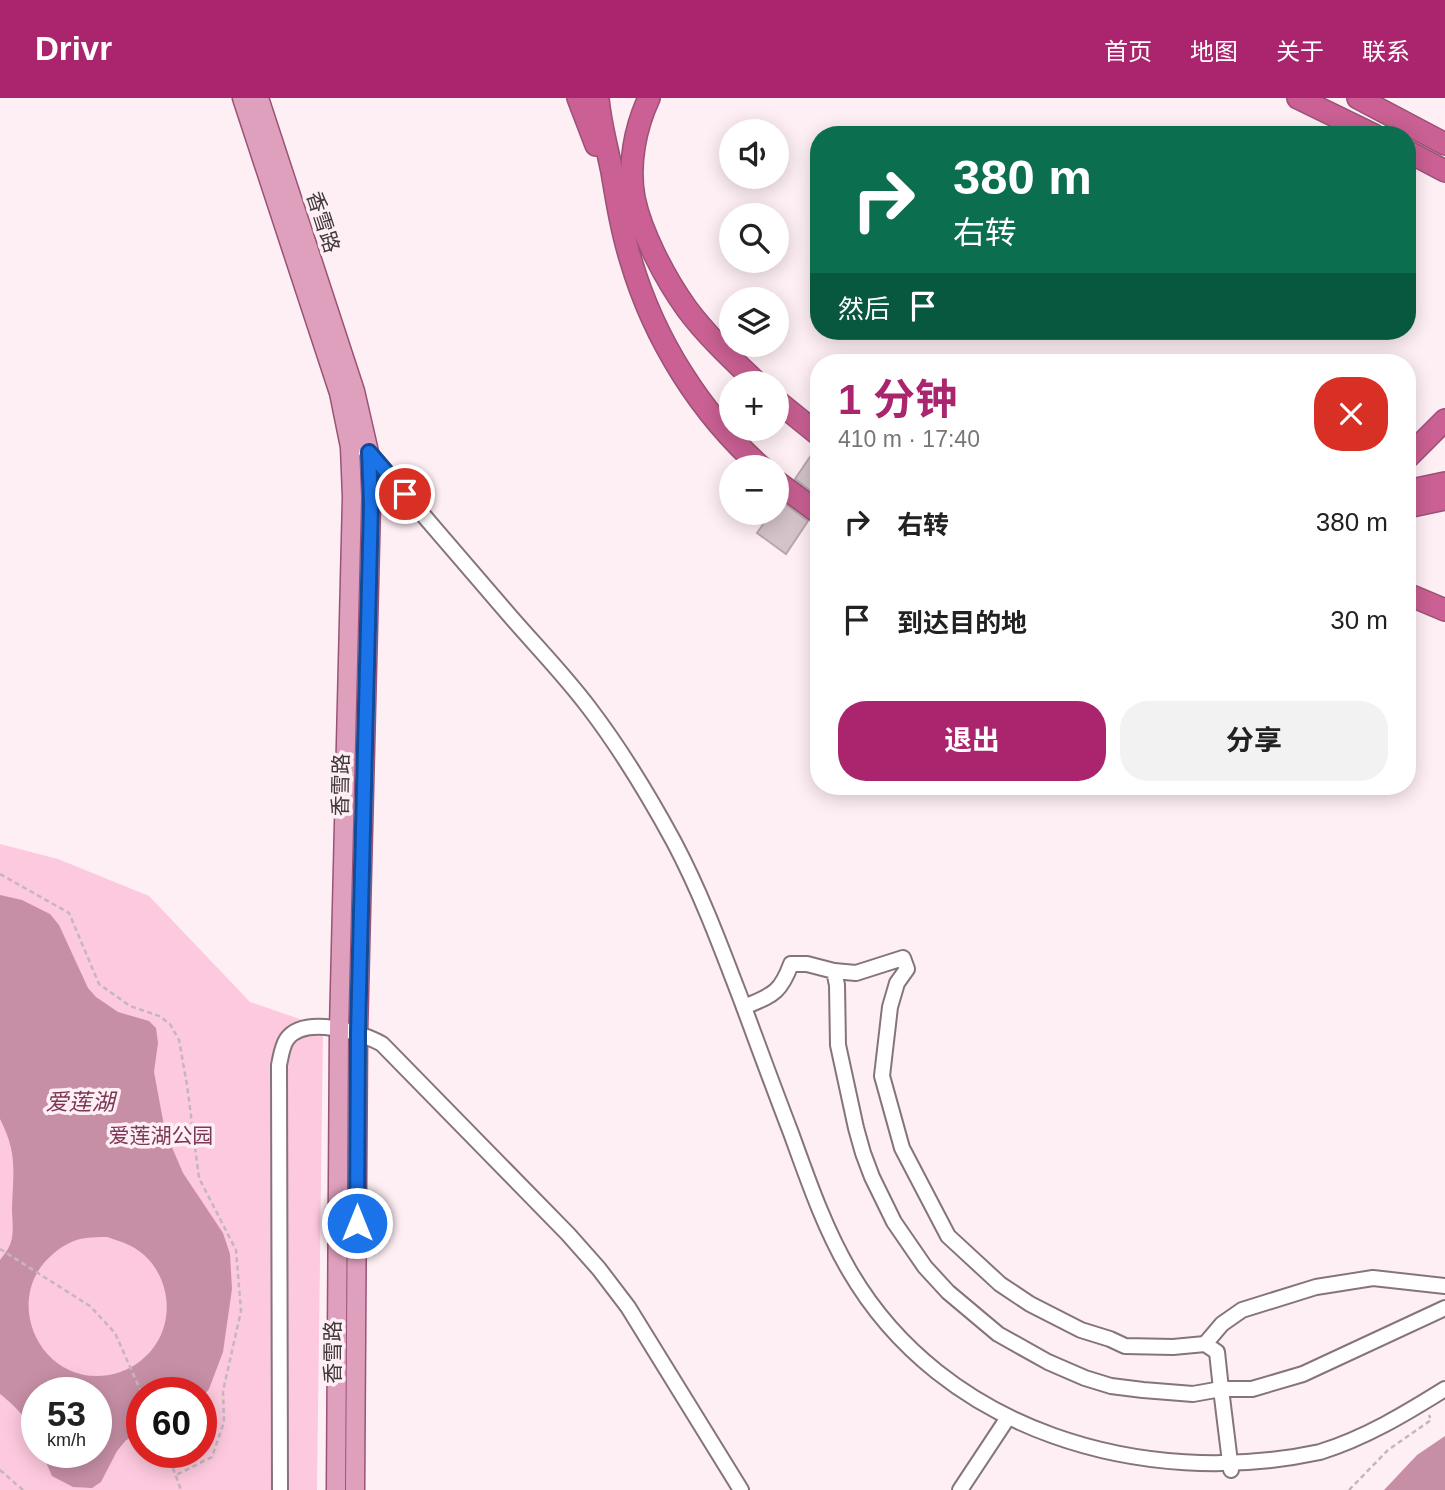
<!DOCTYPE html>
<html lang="zh">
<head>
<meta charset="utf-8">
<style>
	body { margin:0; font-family:Helvetica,"Noto Sans SC",sans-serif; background:#f2f2f2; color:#222; height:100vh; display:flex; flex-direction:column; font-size:26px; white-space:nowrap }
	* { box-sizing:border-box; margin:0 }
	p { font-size:23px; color:#767676 }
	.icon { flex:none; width:38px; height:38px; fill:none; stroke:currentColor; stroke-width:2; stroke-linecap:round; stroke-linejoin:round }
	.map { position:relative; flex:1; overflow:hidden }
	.drawer { position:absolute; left:810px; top:256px; width:606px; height:441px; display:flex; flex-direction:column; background:#fff; border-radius:28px; box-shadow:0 4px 18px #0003 }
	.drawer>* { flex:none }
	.top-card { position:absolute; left:810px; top:28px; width:606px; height:214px; border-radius:28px; box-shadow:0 4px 18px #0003; background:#0b6e4f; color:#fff; overflow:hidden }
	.tools { position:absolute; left:719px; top:21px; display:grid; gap:14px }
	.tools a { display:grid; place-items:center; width:70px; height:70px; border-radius:50%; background:#fff; box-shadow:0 4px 18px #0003; font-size:35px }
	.speed { position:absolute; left:21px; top:1279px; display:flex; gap:14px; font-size:35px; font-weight:700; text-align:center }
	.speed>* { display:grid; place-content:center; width:91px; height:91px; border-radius:50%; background:#fff; box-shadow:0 4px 18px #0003; line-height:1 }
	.speed small { font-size:18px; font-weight:400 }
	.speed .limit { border:10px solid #d22; background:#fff; color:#111 }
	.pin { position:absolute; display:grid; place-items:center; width:60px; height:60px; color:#fff; margin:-30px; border:4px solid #fff; border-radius:50%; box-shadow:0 2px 7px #0007 }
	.me { position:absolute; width:77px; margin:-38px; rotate:0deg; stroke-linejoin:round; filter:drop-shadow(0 0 5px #0008) }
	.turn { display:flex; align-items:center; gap:24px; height:147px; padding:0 28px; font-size:32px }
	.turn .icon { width:91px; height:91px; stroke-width:2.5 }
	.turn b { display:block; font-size:49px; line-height:60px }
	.then { display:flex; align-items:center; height:66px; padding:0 28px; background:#0003; gap:14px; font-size:26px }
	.round { display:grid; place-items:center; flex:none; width:74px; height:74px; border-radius:28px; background:#f2f2f2 }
	.overview { display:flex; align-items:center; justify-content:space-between; height:119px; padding:0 28px }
	h1 { font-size:42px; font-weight:700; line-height:52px; color:#aa256e }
	.action { display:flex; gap:14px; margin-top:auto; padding:14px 28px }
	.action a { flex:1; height:80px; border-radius:28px; background:#aa256e; color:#fff; font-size:28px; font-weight:700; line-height:80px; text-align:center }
	.action a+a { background:#f2f2f2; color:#222 }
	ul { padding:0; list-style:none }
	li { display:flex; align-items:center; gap:21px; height:98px; padding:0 28px }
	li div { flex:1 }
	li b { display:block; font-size:26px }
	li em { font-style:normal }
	header { display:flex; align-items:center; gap:42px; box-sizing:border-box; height:98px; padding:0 35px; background:#aa256e; color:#fff }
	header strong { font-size:33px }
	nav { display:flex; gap:38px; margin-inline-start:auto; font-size:24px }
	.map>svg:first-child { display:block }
	.green { fill:#fdc9de; fill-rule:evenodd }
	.water { fill:#c78fa6; fill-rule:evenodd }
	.building { fill:#d5c3ca; stroke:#b8a7ad; stroke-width:2 }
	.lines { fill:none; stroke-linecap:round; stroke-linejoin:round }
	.minor-casing { stroke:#85757b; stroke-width:18 }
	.major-casing { stroke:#9a5275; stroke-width:21 }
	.highway-casing { stroke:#9a5275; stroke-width:24 }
	.path { stroke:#c4b7bc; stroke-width:2.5; stroke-dasharray:5 3.5; stroke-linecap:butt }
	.minor { stroke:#fff; stroke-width:14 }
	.major { stroke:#dfa0be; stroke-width:18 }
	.highway { stroke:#ca6093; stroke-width:21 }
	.route-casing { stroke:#114b97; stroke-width:18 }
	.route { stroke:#1a73e8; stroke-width:12 }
	.labels { text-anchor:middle; stroke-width:7; stroke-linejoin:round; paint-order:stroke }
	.street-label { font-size:21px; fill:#40393c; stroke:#feeff4 }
	.park-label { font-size:21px; fill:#7d3859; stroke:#feeff4 }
	.water-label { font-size:23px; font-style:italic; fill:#7a3556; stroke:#feeff4 }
</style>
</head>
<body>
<header>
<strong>Drivr</strong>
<nav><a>首页</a><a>地图</a><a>关于</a><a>联系</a></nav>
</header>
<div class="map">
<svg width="1445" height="1392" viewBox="0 0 1445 1392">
	<rect width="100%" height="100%" fill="#feeff4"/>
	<path class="green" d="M0 746 58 761 149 798 250 904 323 929 317 1392H0ZM37 1295H96V1354H37ZM142 1295H201V1354H142Z"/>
	<g class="water">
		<path d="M0 797 22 802 50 816 59 827 88 890 96 899 118 914 149 923 156 930 158 945 154 974 165 1033 183 1075 223 1135 230 1156 232 1191 223 1254 209 1291 201 1301V1295H142V1337L126 1342 117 1353 101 1384 92 1390 73 1389 52 1378 42 1355 96 1354V1295H37V1342C27 1321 18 1310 0 1296V1162C3 1158 7 1153 9 1149 15 1137 12 1123 12 1111 13 1074 18 1056 0 1021ZM107 1139C123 1144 138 1149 149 1162 172 1188 173 1228 150 1254 138 1267 125 1274 109 1277 40 1289 0 1200 53 1156 62 1148 74 1141 86 1140 93 1139 100 1139 107 1139Z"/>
		<polygon points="1445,1338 1445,1392 1384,1392 1417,1357"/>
	</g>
	<g class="building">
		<polygon points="816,350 819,350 819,399 795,381"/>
		<polygon points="780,402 808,423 786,456 757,435 771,415 777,415 777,406"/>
	</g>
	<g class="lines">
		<defs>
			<g id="minor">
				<path d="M365 353 369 354C414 406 459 459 504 511 532 544 564 576 590 611 622 653 649 698 674 744 701 795 721 849 742 904 758 947 774 991 791 1035 808 1082 824 1129 849 1172 942 1333 1143 1392 1320 1354 1365 1340 1405 1316 1445 1291"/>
				<polyline points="834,873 856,875 903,860 907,871 897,885 890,909 882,978 902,1050 948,1138 1000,1186 1030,1206 1081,1232 1110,1241 1125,1248 1173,1249 1205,1246 1217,1254 1221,1291 1252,1291 1303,1276 1445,1210"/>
				<path d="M744 909C772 897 780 896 791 866H807L834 873 837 887 838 947 856 1030 863 1055 872 1079 894 1124 925 1169 948 1194 998 1236 1048 1264 1085 1280 1111 1288 1143 1292 1193 1296 1221 1291 1231 1372"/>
				<polyline points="1205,1246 1222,1226 1242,1212 1316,1189 1373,1180 1445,1188"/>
				<path d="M280 1392 279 967C281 958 282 948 287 941 305 917 361 934 382 946L568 1136 599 1171 628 1209 741 1392"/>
				<polyline points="960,1392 1005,1324"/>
			</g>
			<g id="major">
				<polyline points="242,0 339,295 350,349 352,399 339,931 336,1392"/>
				<polyline points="259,0 355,293 369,354 371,406 358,935 355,1392"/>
			</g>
			<g id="highway">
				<polyline points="578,0 596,47"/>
				<path d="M598 0C600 25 607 49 612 74 617 104 622 134 631 163 654 241 700 315 761 369"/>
				<path d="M649 0C635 30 628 67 634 100 641 135 666 182 687 211 707 238 733 262 757 285"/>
				<polyline points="1298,0 1374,37"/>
				<polyline points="1358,0 1445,46"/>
				<polyline points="1407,53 1445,73"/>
				<polyline points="777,303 819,337"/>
				<polyline points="1407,360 1445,322"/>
				<polyline points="777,384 819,415"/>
				<polyline points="1407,393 1445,385"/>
				<polyline points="1407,409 1445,401"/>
				<polyline points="1407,496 1445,512"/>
			</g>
		</defs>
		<use href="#minor" class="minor-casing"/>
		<use href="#major" class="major-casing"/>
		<use href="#highway" class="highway-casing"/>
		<g class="path">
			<polyline points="0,776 69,815 99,886 130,908 159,918 170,926 179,942 187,987 199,1080 236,1152 241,1213 223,1293 224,1324 212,1359 176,1377"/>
			<polyline points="0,1151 90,1208 115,1235 142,1296"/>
			<polyline points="167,1354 181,1392"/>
			<polyline points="0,1372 23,1392"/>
			<polyline points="1349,1392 1388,1352 1431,1322 1429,1317"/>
		</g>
		<use href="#minor" class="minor"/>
		<use href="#major" class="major"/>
		<use href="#highway" class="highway"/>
	</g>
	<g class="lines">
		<defs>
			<polyline id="route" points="357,1125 358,935 371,406 369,354 405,396"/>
		</defs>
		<use href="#route" class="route-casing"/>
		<use href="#route" class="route"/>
	</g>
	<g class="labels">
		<g class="street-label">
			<text transform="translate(323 124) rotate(72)" y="7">香雪路</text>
			<text transform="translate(341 687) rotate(-89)" y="7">香雪路</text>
			<text transform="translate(333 1254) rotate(-90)" y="7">香雪路</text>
		</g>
		<g class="park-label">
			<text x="161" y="1045">爱莲湖公园</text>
		</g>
		<g class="water-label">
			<text x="80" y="1012">爱莲湖</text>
		</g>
	</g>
</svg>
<div class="tools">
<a><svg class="icon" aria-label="sound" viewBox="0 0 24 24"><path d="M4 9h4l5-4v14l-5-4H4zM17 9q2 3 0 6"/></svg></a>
<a><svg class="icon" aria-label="search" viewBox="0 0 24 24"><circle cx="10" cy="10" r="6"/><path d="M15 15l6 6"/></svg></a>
<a><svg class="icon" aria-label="layers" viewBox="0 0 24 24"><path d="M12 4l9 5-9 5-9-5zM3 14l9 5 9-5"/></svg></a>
<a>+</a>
<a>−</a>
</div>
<div class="speed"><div>53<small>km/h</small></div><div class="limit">60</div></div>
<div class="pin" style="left:405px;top:396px;background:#d93025"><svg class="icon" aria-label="arrive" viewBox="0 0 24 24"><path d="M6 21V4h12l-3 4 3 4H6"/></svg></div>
<svg class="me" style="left:357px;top:1125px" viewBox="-20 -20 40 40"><circle r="17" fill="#1a73e8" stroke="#fff" stroke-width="3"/><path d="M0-11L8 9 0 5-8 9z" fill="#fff"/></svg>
<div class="top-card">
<div class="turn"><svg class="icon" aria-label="right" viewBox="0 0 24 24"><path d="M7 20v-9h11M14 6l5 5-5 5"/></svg><div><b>380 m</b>右转</div></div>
<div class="then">然后<svg class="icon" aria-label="arrive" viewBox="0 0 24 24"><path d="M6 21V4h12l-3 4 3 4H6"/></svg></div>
</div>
<section class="drawer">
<div class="overview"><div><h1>1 分钟</h1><p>410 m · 17:40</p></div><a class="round" style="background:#d93025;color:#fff"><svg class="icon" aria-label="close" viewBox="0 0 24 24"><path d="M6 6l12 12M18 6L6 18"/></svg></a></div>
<ul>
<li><svg class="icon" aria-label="right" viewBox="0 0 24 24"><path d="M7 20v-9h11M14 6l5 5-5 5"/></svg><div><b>右转</b></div><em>380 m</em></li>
<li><svg class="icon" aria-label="arrive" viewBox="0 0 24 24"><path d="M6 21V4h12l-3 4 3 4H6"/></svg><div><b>到达目的地</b></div><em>30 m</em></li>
</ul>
<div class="action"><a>退出</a><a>分享</a></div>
</section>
</div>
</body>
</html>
